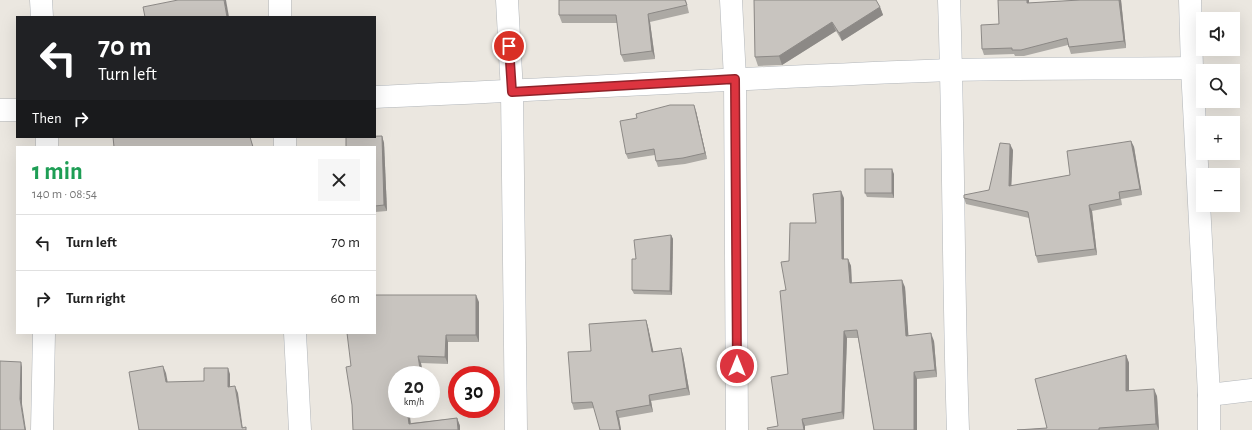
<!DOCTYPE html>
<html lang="en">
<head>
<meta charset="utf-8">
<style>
	body { margin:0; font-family:"Alegreya Sans",sans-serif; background:#f6f6f6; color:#222; height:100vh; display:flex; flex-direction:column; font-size:15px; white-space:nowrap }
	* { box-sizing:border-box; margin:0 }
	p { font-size:13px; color:#767676 }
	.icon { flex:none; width:22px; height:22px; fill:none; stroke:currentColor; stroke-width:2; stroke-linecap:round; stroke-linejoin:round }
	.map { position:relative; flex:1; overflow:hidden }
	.sheet { position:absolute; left:16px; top:146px; width:360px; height:188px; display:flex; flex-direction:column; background:#fff; border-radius:0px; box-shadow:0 4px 16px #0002 }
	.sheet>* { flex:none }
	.banner { position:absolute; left:16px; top:16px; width:360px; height:122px; border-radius:0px; box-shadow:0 4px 16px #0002; background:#202124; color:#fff; overflow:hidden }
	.fabs { position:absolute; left:1196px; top:12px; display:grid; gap:8px }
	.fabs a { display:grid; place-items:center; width:44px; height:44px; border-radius:0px; background:#fff; box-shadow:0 4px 16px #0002; font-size:20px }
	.speed { position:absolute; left:388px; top:366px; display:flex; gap:8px; font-size:20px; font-weight:700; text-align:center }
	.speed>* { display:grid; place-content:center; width:52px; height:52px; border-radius:50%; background:#fff; box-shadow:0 4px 16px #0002; line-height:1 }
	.speed small { font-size:10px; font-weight:400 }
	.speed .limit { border:6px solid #d22; background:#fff; color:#111 }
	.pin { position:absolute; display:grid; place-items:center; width:34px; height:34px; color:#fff; margin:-17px; border:2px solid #fff; border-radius:50%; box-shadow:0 1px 4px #0007 }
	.me { position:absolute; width:44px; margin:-22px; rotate:0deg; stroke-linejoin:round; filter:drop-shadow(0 0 3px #0008) }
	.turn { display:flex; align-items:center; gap:14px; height:84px; padding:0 16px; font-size:18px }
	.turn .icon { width:52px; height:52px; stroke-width:2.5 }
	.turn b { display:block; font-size:28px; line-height:34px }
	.then { display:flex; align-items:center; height:38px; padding:0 16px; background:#0003; gap:8px; font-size:15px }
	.round { display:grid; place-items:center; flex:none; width:42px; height:42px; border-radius:0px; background:#f6f6f6 }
	.overview { display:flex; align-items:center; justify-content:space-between; height:68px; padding:0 16px }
	h1 { font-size:24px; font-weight:700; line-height:30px; color:#1e9e55 }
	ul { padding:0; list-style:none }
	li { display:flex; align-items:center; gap:12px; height:56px; padding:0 16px; border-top:1px solid #e0e0e0 }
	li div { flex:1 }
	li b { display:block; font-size:15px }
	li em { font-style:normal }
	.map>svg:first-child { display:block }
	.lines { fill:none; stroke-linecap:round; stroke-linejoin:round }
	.minor-casing { stroke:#b2b6ba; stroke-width:23 }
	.minor { stroke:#fff; stroke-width:22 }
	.wall { fill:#aca9a4 }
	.shaded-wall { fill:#8c8986 }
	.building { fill:#c8c4bf; stroke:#8c8986 }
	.route-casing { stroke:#8f2229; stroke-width:10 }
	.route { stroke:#dc343f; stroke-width:7 }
</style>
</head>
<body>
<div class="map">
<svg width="1252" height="430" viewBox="0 0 1252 430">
	<rect width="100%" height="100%" fill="#ebe7e0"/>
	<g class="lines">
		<defs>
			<g id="minor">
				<polyline points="41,0 42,17"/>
				<polyline points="280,0 280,17"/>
				<polyline points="507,0 512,92 516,430"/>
				<polyline points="731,0 735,79 737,430"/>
				<path d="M949 0C954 143 953 287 958 430"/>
				<polyline points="1190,0 1192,68 1209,395 1209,430"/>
				<path d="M375 97C567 89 758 77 950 70 1030 68 1111 69 1192 68"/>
				<polyline points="0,110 17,110"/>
				<polyline points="285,137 285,147"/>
				<polyline points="47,147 47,137"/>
				<polyline points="295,333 300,430"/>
				<polyline points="1209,395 1252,390"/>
				<polyline points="42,430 44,333"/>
			</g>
		</defs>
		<use href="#minor" class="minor-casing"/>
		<use href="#minor" class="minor"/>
	</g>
	<g class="wall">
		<polygon points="559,0 686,0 689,13 650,22 655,59 624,62 621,55 617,23 562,23 559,15"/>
		<polygon points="754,0 880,7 883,15 842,41 836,31 782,65 758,66 755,57"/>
		<polygon points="998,0 1029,0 1029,3 1080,0 1121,0 1126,48 1071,54 1068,45 1024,56 1015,56 1014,54 984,55 982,49 999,24"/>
		<polygon points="696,111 707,159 685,164 658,167 656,161 655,155 628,159 626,154"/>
		<polygon points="382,136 384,143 387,211 375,212 375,147"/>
		<polygon points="1131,141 1134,147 1142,195 1121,199 1122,205 1092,211 1097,255 1038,263 1036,256 1029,218 966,204 964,198 989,190 1013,150 1011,186 1070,175"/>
		<polygon points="894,174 894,198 867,197 865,193"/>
		<polygon points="844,198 844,259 848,259 851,266 852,283 905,287 908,336 934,341 937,377 917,379 917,430 874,430 858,338 847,338 844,419 805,426 778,426 788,374 786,290 789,261 816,223"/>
		<polygon points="671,235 673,239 672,295 634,294 632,290 636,259"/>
		<polygon points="479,302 479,342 448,342 448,364 421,363 423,375 397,375 397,409 409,409 411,423 457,418 460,426 353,430 351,366"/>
		<polygon points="646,320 648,327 653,352 683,355 690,395 651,401 653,412 619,418 621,430 600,430 594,408 574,410 572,403 591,351"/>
		<polygon points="1126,355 1129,363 1129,390 1157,396 1159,430 1017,430 1047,428"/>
	</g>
	<g class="shaded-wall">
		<polygon points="224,0 226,0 229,17 227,17"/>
		<polygon points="1027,0 1029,0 1029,10 1027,3"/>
		<polygon points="1119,0 1121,0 1126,48 1124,41"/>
		<polygon points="880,7 883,15 842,41 839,33"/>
		<polygon points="648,14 650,22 655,59 652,51"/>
		<polygon points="832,22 836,31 782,65 779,56"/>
		<polygon points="694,105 696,111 707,159 705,153"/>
		<polygon points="382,136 384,143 387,211 384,205"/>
		<polygon points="1131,141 1134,147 1142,195 1140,189"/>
		<polygon points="1010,144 1013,150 1011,193 1009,186"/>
		<polygon points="892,169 894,174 894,198 892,193"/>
		<polygon points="841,191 844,198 844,267 842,259"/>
		<polygon points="1089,205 1092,211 1097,255 1095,249"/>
		<polygon points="671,235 673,239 672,295 670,291"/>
		<polygon points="848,259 851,266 852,291 850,283"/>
		<polygon points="902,280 905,287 909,343 906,336"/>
		<polygon points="476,295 479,302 479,342 476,335"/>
		<polygon points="646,320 648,327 655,359 652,352"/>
		<polygon points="844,331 847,338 844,419 842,412"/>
		<polygon points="931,333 934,341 937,377 935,370"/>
		<polygon points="446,335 448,342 448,364 445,357"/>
		<polygon points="681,348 683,355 690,395 687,388"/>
		<polygon points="1126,355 1129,363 1129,398 1126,391"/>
		<polygon points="418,356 421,363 423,375 421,375"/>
		<polygon points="21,362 22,367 22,404 26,430 25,430 20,399"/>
		<polygon points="163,366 166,373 169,389 166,382"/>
		<polygon points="228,368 230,374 230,394 228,387"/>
		<polygon points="914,372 917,379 917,430 914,430"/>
		<polygon points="235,386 238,393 243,430 242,428"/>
		<polygon points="1154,389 1157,396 1159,430 1156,424"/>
		<polygon points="649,395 651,401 653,412 650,405"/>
		<polygon points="407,409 409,409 411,430 409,424"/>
		<polygon points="616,411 619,418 621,430 620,430"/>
		<polygon points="457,418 460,426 460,430 458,430"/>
		<polygon points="802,419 805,426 805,430 804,430"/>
	</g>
	<g class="building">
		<polygon points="178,0 224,0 227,17 145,17 143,7"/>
		<polygon points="559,0 685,0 687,5 648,14 652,51 621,55 616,15 559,15"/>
		<polygon points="754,0 876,0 880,7 839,33 832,22 779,56 755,57"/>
		<polygon points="998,0 1027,0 1027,3 1080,0 1119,0 1124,41 1069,47 1067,38 1021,50 1012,50 1012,48 982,49 981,25 999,24"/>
		<polygon points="670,105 694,105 705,153 683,158 656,161 654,149 626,154 620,121 637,118 636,114"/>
		<polygon points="382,136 384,205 375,206 375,147 346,147 346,137"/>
		<polygon points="113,137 250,137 253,147 114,147"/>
		<polygon points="1131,141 1140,189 1119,192 1120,199 1089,205 1095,249 1036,256 1028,212 964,198 964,195 989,190 1000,143 1010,144 1009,186 1070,175 1067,151"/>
		<rect x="865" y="169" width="27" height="24"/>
		<polygon points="841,191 842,259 848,259 850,283 902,280 906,336 931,333 935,370 914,372 914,430 874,430 857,330 844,331 842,412 802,419 804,430 768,430 767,428 778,426 771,377 788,374 780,291 786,290 781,262 789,261 790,223 816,223 813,194"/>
		<polygon points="671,235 670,291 632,290 632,259 636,259 634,240"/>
		<polygon points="375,295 476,295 476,335 446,335 445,357 418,356 421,375 397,375 397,409 407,409 409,424 457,418 458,430 353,430 352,405 346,367 351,366 347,333 375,333"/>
		<polygon points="646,320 652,352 681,348 687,388 649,395 650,405 616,411 620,430 600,430 592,402 572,403 568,352 591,351 589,324"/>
		<polygon points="1126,355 1126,391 1154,389 1156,424 1099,428 1099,430 1017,430 1047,428 1035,379"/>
		<polygon points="0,361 21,362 20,399 25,430 0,430"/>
		<polygon points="163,366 166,382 204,381 204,368 228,368 228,387 235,386 242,428 246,427 246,430 139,430 129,372"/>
	</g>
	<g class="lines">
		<defs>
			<polyline id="route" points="509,46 512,92 735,79 737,366"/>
		</defs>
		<use href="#route" class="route-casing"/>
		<use href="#route" class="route"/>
	</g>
</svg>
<div class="fabs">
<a><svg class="icon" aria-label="sound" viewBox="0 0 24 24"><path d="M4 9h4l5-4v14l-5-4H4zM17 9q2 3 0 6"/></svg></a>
<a><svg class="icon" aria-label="search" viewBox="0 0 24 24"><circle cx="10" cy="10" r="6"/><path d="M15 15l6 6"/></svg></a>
<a>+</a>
<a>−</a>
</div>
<div class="speed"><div>20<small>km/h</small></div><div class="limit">30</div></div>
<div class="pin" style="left:509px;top:46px;background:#d93025"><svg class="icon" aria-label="arrive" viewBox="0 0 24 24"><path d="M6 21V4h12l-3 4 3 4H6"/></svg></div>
<svg class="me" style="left:737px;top:366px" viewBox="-20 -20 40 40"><circle r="17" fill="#dc343f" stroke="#fff" stroke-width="3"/><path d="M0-11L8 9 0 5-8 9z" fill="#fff"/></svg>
<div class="banner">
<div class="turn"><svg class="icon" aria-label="left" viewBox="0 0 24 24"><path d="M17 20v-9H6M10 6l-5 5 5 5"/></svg><div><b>70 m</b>Turn left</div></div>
<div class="then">Then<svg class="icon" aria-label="right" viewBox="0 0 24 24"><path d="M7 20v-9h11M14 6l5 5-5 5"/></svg></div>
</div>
<section class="sheet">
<div class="overview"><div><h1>1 min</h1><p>140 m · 08:54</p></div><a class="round"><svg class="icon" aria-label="close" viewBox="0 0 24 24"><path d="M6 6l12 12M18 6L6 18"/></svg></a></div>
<ul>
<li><svg class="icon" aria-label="left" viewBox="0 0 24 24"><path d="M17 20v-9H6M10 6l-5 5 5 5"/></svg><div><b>Turn left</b></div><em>70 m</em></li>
<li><svg class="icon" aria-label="right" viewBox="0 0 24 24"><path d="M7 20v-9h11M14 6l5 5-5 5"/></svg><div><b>Turn right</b></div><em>60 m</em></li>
</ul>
</section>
</div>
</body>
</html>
